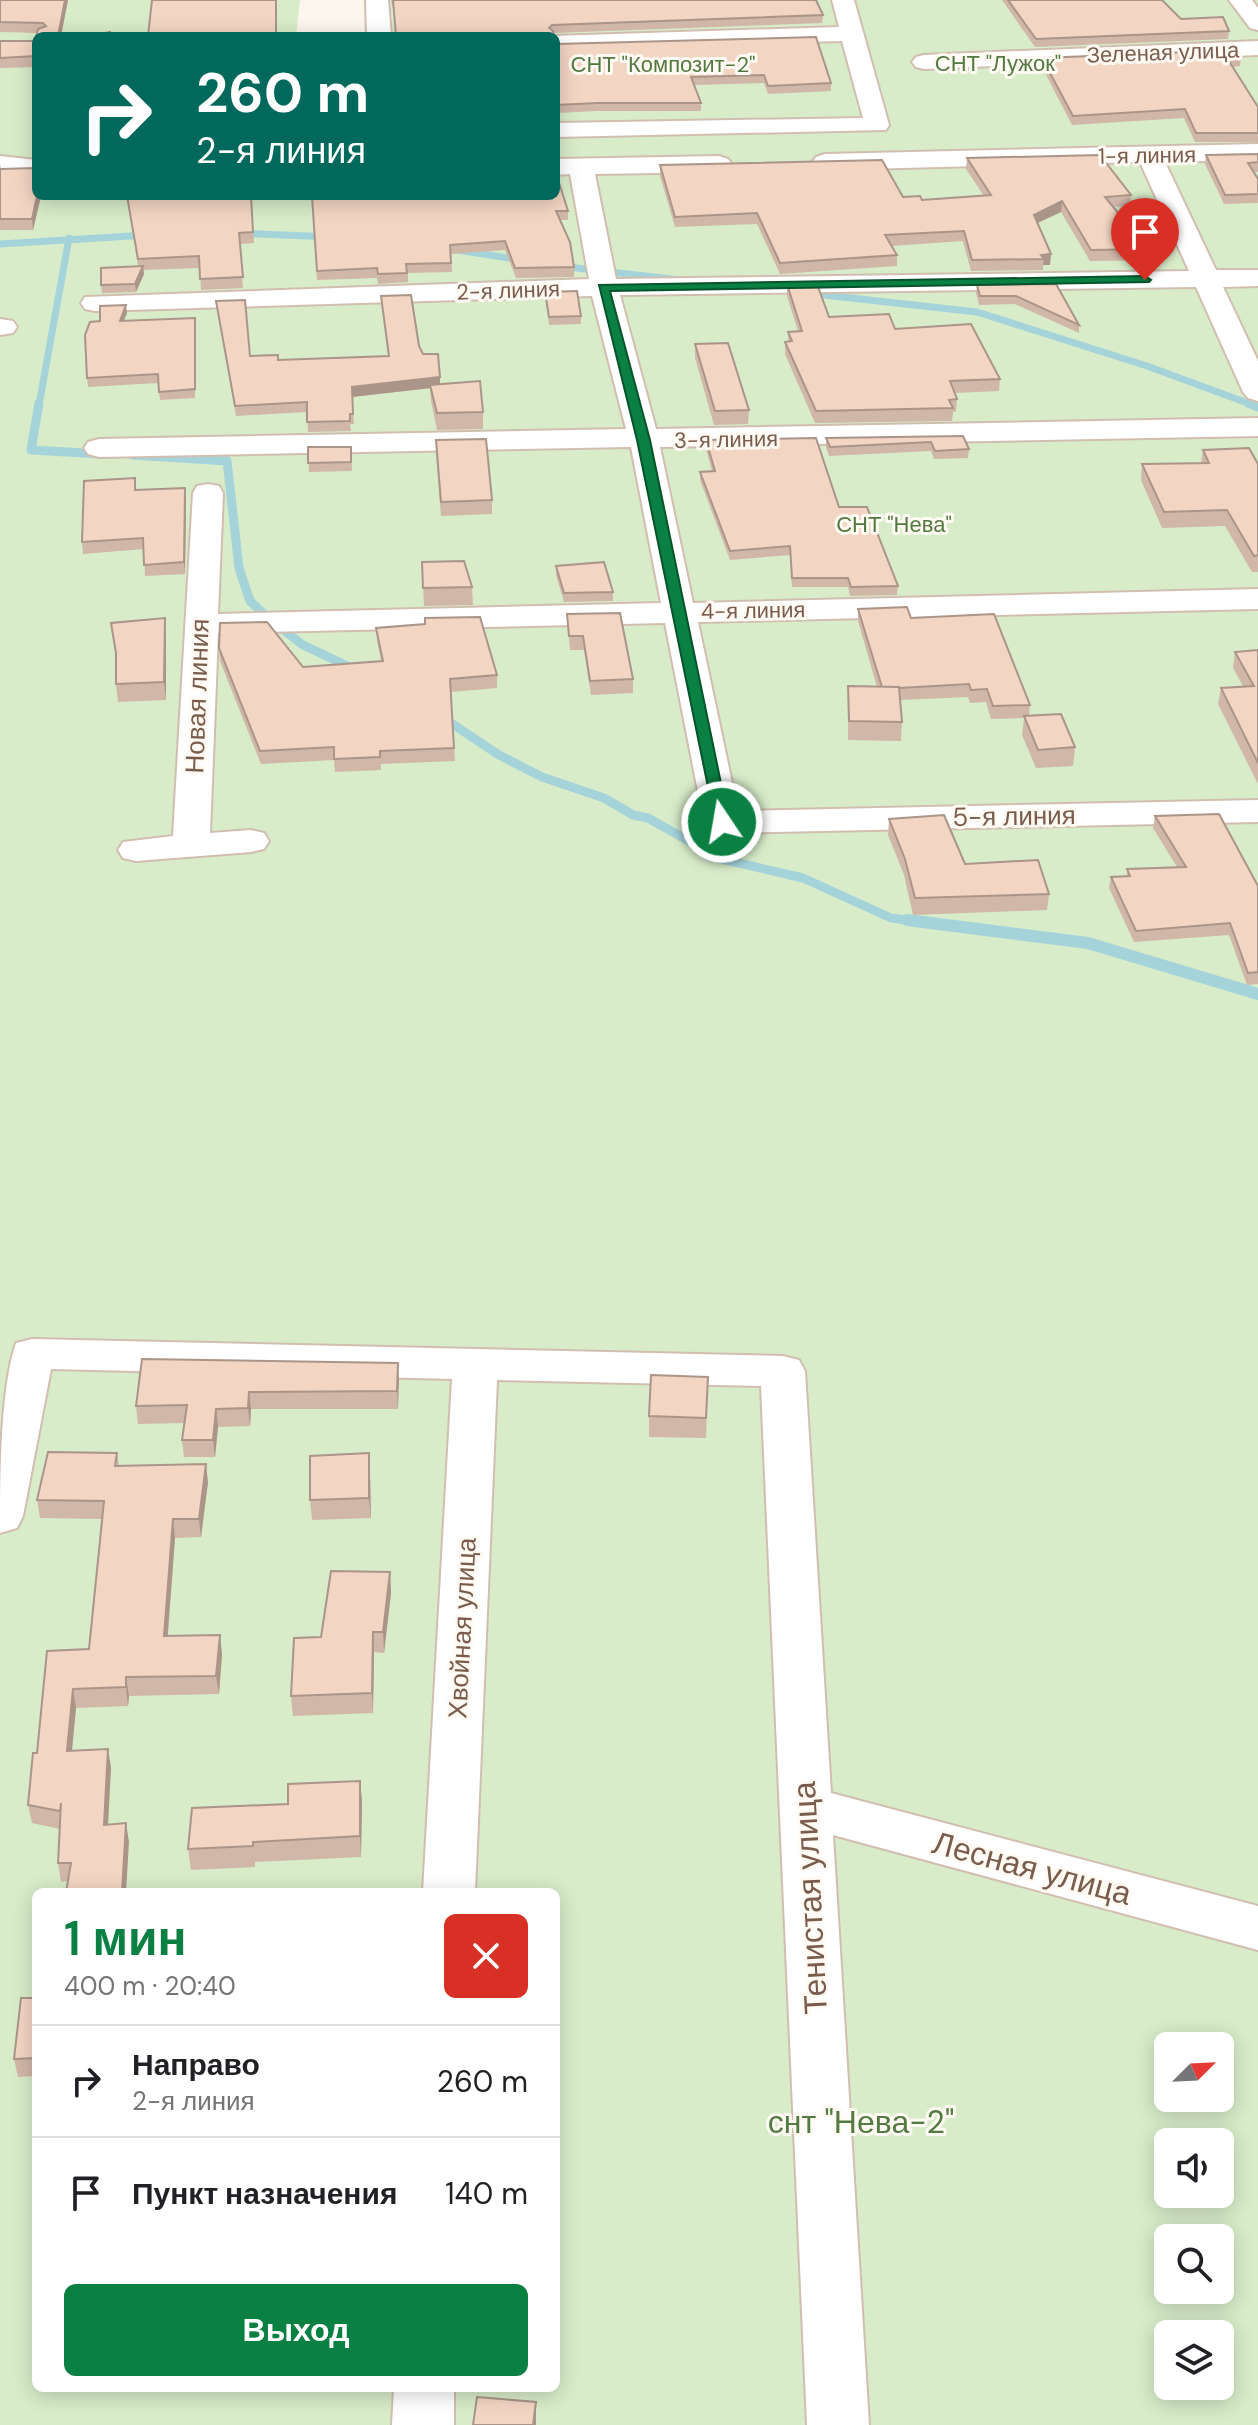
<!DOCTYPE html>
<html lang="ru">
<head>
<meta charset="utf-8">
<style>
	body { margin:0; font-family:"DM Sans",sans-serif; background:#f2f2f2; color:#202124; height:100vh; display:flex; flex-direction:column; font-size:30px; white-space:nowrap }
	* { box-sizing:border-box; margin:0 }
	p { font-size:26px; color:#757577 }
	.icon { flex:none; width:44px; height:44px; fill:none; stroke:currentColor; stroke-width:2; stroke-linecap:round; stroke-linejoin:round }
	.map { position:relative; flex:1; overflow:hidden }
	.details { position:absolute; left:32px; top:1888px; width:528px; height:504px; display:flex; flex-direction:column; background:#fff; border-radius:12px; box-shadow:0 4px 20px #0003 }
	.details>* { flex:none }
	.hud { position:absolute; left:32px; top:32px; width:528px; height:168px; border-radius:12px; box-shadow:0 4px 20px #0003; background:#00695c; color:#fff; overflow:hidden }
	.needle { width:52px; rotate:66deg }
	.tools { position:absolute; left:1154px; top:2032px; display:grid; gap:16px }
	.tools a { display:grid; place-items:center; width:80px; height:80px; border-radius:12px; background:#fff; box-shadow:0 4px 20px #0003; font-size:40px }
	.pin { position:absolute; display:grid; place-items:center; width:68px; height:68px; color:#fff; margin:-82px -34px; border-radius:50% 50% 50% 0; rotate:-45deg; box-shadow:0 0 8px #0007 }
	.pin .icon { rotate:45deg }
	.me { position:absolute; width:88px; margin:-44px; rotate:348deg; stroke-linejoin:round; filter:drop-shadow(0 0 6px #0008) }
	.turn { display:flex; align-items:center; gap:28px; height:168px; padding:0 32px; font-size:36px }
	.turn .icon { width:104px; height:104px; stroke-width:2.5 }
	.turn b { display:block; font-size:56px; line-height:68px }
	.round { display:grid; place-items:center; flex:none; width:84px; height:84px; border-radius:12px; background:#f2f2f2 }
	.summary { display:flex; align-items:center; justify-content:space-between; height:136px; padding:0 32px }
	h1 { font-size:48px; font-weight:600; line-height:60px; color:#0b8043 }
	.action { display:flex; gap:16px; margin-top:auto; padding:16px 32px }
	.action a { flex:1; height:92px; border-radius:12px; background:#0b8043; color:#fff; font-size:32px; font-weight:600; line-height:92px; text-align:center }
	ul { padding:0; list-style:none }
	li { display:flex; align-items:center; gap:24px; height:112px; padding:0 32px; border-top:2px solid #e0e0e0 }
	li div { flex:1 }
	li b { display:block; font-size:30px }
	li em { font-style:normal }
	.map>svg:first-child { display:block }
	.green { fill:#d8ecc9; fill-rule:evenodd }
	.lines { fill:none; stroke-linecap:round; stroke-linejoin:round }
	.stream-far2 { stroke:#a5d3da; stroke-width:7 }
	.stream-far1 { stroke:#a5d3da; stroke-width:9 }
	.stream { stroke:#a5d3da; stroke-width:12 }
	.street-casing { stroke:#d1beb0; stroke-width:4 }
	.street { fill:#fff; fill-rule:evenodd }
	.wall { fill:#d1b7a8 }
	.shaded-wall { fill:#aa9588 }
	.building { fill:#f3d5c3; stroke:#aa9588; stroke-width:2 }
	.route { fill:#0b8043; stroke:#07532c; stroke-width:2 }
	.labels { text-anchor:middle; stroke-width:6; stroke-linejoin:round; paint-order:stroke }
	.far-street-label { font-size:22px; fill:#7a5c4d; stroke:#fffaf3 }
	.far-park-label { font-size:22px; fill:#537a41; stroke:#fffaf3 }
	.street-label { font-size:26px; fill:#7a5c4d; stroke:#fffaf3 }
	.near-street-label { font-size:32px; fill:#7a5c4d; stroke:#fffaf3 }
	.near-park-label { font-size:32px; fill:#537a41; stroke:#fffaf3 }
</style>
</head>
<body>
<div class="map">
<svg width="1258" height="2425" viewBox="0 0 1258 2425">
	<rect width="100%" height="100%" fill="#fdf6ec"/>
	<path class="green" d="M0 0H300L296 36H36V196H556V36H379L377 0H1258V2425H0ZM36 1892H556V2388H36ZM1168 2046H1220V2098H1168ZM1168 2142H1220V2194H1168ZM1168 2238H1220V2290H1168ZM1168 2334H1220V2386H1168Z"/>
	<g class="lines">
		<g class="stream-far2">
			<polyline points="237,233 331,237"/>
			<polyline points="0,244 147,235"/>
			<polyline points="457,250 521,260"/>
			<polyline points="559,266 680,280"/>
			<polyline points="806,293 977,312 1147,366 1253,405"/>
			<polyline points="39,405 69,238"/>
		</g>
		<g class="stream-far1">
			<polyline points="39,403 31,450 102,454"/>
			<polyline points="1248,403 1258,407"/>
			<polyline points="132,455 227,461 239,568 250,601 267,617"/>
			<polyline points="281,628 303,645 356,670"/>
			<polyline points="439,715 499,755 542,777 604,798 633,815 648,818 696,845 708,856 803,878 891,918 923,922"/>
		</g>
		<polyline class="stream" points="907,920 1088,943 1258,994"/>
		<defs>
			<g id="street">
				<polygon points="366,0 388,0 391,36 367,36"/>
				<polygon points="832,0 854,0 889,125 886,130 556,137 556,123 863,118 842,41 556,49 556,36 552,36 839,27"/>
				<polygon points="1229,0 1252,0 1258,8 1258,30 1250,28"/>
				<polygon points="1258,41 1258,55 924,69 916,67 912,62 916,57 924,55"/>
				<polygon points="1258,144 1258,160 1165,162 1216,270 1258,270 1258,286 1223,287 1258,361 1258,401 1248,398 1243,392 1196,287 620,295 656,429 1258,418 1258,436 660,447 693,603 1258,589 1258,609 698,622 738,811 1258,800 1258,822 722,833 709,830 704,822 665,623 218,633 210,833 251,830 264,833 269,841 264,849 251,852 136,861 123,858 118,850 123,842 173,836 193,493 197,486 208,484 219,486 223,493 218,614 661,603 631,447 99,457 88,454 84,448 88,442 99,439 626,429 592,296 95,311 85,309 81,303 85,297 589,279 570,174 556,175 556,159 719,156 728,159 732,164 728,169 719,172 595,174 616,279 1189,271 1140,162 825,170 816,167 812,162 816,157 825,154"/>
				<polygon points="0,156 36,160 36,176 0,172"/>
				<polygon points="0,319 13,321 17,327 13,333 0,335"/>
				<path d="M32 1339 783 1356 799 1360 805 1371 831 1793 1258 1906V1950L833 1835 869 2425H807L761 1386 497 1380 475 1892H423L452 1379 51 1369 23 1516 17 1528 0 1533C0 1480 0 1389 16 1343Z"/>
				<polygon points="394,2388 454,2388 454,2425 392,2425"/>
			</g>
		</defs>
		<use href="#street" class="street-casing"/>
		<use href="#street" class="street"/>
	</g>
	<g class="wall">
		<polygon points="0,0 68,0 61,36 36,36 36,67 0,68 0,41 35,41 37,33 0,32"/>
		<polygon points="391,0 816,0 823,15 822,23 553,33 393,9"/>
		<polygon points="1002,0 1162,0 1181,19 1229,31 1228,39 1035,47"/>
		<polygon points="556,44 831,83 831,91 768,94 764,83 694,85 701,103 701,111 597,111 556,113"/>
		<polygon points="1042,58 1241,58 1240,66 1233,67 1258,107 1258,142 1195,142 1184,118 1072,125 1042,67"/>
		<polygon points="1258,154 1258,172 1254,172 1258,179 1258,203 1224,204 1205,164 1206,155"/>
		<polygon points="967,158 1131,195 1130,206 1114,207 1148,249 1147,260 1090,261 1061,212 1038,223 1050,265 1043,265 1043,270 971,271 963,241 892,246 897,255 897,266 780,274 757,224 675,227 660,176 660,165 922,200 984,196 966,169"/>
		<polygon points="0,164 1,169 36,196 41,196 33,230 0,230"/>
		<polygon points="109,196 251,196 254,243 240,244 243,288 201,290 200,268 143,270 144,274 136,292 102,293 101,285 138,266 127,198 109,199"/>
		<polygon points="312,196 568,211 568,220 560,220 574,267 574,277 516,278 505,250 451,254 452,272 408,273 408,282 378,284 377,278 317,280"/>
		<polygon points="787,284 829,317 895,329 1000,379 999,391 955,393 957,399 956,411 953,412 952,421 815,423 785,354 785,342 788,342 788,332 798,331 787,296"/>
		<polygon points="1056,284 1079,325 1079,333 1015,304 979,305 976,293 977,285"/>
		<polygon points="545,292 581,316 581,324 549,325"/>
		<polygon points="381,296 419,346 440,384 483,412 483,429 437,430 431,401 430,388 352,397 354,424 350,424 351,431 308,432 307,412 236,416 216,301 250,356 278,360 388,356"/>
		<polygon points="127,313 124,321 195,318 195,398 160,400 158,383 88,387 87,378 100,321"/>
		<polygon points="695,344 749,410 748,424 714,425 695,358"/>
		<polygon points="963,436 969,449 968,458 934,459 931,451 829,456 826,447 826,438"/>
		<polygon points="706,440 839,507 898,586 897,595 850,596 848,587 792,587 790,555 730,560 700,480 700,472 712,471 706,449"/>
		<polygon points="308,447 351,447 352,471 309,472"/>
		<polygon points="1203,450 1258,464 1258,572 1252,572 1225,526 1162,528 1141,480 1142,464 1201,463"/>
		<polygon points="436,454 492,500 492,514 441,516"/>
		<polygon points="136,490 186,499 185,574 145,576 144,549 83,554 82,542"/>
		<polygon points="422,562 472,587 473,605 424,606"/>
		<polygon points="556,566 613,592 613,601 564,602 556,575"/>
		<polygon points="858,609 911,618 1030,705 1029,716 1075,747 1073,766 1036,768 1022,735 1024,718 991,719 986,702 970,703 968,697 900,700 902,722 901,741 848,740 848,686 877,687 858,621"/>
		<polygon points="567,614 633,679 633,693 591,695 584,650 570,650"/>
		<polygon points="111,623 166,636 166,700 118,702 116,684 116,658"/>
		<polygon points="376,628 497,675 497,688 451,692 455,761 381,764 381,770 335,772 334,760 261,764 220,661 219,648 303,667 381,661 377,641"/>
		<polygon points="1258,650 1258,784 1218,704 1221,688 1243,686 1233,668 1235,652"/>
		<polygon points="1155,816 1258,886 1258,984 1247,985 1229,935 1134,942 1109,888 1111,877 1127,876 1127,869 1177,867 1153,828"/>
		<polygon points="889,819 965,864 1049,894 1047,910 913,915 904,875 888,835"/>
		<polygon points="398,1363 398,1409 251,1409 250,1426 218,1427 215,1457 184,1457 182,1440 184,1423 138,1424 136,1406"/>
		<polygon points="708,1377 706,1438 649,1437 649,1416"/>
		<polygon points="117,1453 119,1466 208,1482 201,1537 175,1538 168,1636 222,1654 219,1694 129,1696 128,1706 76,1708 72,1751 111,1767 108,1825 129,1842 68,1881 61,1882 58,1863 60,1829 32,1823 28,1805 37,1753 89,1649 102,1519 40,1518 37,1500"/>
		<polygon points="370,1474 371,1518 312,1520 310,1500"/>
		<polygon points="390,1572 391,1593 384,1653 374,1652 373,1713 293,1716 291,1696 321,1637"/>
		<polygon points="360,1781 362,1801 361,1857 255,1862 255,1867 191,1870 188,1849 288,1804"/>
		<polygon points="36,1998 36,2076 18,2077 14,2059"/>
	</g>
	<g class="shaded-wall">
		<polygon points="65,0 68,0 61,36 58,36"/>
		<polygon points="37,196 41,196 33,230 32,219"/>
		<polygon points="1062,201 1061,212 1033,225 1034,215"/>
		<polygon points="1051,254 1050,265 1043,265 1044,259 1041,255"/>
		<polygon points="143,266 144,274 136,292 135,284"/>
		<polygon points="126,305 127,313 120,329 120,321"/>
		<polygon points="440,377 440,387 352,397 352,387"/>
		<polygon points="185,488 186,499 185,574 184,562"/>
		<polygon points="165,618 166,636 166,700 164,682"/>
		<polygon points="398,1363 399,1381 398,1409 397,1391"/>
		<polygon points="249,1392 251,1409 250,1426 248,1408"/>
		<polygon points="216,1409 218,1427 215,1457 213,1440"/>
		<polygon points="369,1453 370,1474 371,1518 369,1498"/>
		<polygon points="206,1464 208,1482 201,1537 199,1519"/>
		<polygon points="173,1519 175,1538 166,1655 164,1636"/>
		<polygon points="390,1572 391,1593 384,1653 383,1632"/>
		<polygon points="373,1632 374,1652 373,1713 372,1693"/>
		<polygon points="220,1635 222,1654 219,1694 216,1676"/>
		<polygon points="126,1677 129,1696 128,1706 126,1687"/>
		<polygon points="73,1689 76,1708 70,1769 67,1751"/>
		<polygon points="108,1749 111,1767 107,1843 104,1825"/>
		<polygon points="360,1781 362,1801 361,1857 360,1836"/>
		<polygon points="126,1823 129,1842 126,1892 122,1892"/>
		<polygon points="536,2402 536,2425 533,2425"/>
	</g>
	<g class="building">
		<polygon points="0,0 65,0 58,36 36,36 36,56 0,58 0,41 35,41 38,29 46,26 43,23 0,22"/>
		<polygon points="152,0 276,0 276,36 148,36"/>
		<polygon points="393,0 816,0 823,15 552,25 549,28 553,31 554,36 396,36"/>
		<polygon points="1008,0 1162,0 1181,19 1223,17 1229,31 1036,39"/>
		<polygon points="110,32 111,36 90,36"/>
		<polygon points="816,37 831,83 768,86 764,75 691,77 701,103 597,103 556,105 556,44"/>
		<polygon points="1238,50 1241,58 1227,58 1258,107 1258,133 1196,133 1185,109 1073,116 1042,58"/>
		<polygon points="1258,154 1258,162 1248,163 1258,179 1258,194 1225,195 1206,155"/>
		<polygon points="1100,155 1131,195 1105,197 1148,249 1091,250 1062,201 1034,215 1051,254 1041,255 1044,259 972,260 964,231 885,235 897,255 780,263 757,213 675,217 660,165 882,160 903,197 920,196 922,200 991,195 967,158"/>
		<polygon points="36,168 36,196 37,196 32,219 0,219 0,169"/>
		<polygon points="556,173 568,211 556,211 570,242 574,267 515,268 505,241 450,245 451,263 406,264 407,273 378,274 377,268 317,271 312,196 556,196"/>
		<polygon points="127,196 251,196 253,232 239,233 243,277 200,279 199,256 138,259"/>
		<polygon points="143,266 135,284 101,285 101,268"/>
		<polygon points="787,284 817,284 829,317 889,314 895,329 971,324 1000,379 950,381 957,399 949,400 953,408 816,411 785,342 792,341 788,332 802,331"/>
		<polygon points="1056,284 1079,325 1016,296 980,296 977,285"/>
		<polygon points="577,291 581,316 549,317 545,292"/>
		<polygon points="411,295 419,346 423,354 438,354 440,377 352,387 353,414 350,414 350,421 307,422 307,402 235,406 216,301 245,300 250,356 278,355 278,360 389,356 381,296"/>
		<polygon points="126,305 120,321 195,318 195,389 159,392 158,374 87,378 85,335 90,322 100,321 100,306"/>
		<polygon points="728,343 749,410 715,411 695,344"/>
		<polygon points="480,381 483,412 437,413 430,385"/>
		<polygon points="963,436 969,449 935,451 931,442 830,447 826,438"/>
		<polygon points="816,438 839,507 867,507 898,586 851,587 848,578 792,578 790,546 730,551 700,472 715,471 706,440"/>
		<polygon points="486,439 492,500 441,502 436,440"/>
		<polygon points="308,447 351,447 351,462 308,463"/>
		<polygon points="1249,448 1258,464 1258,555 1254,556 1227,510 1164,512 1142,464 1209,463 1203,450"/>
		<polygon points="135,478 135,490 185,488 184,562 144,565 143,538 82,542 84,481"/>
		<polygon points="464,561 472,587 423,588 422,562"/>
		<polygon points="604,562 613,592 564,593 556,566"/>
		<polygon points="907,607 911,618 994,614 1030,705 993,706 987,689 971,690 969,684 899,688 882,687 858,609"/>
		<polygon points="620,613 633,679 590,681 583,636 569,636 567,614"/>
		<polygon points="480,617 497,675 450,679 454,748 380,751 380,757 334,759 334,747 260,751 219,648 220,623 267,622 303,667 383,661 376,628 425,624 425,618"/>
		<polygon points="165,618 164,682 116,684 116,653 111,623"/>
		<polygon points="1258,650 1258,763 1221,688 1254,686 1235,652"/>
		<polygon points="848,686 899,687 902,722 849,721"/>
		<polygon points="1061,714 1075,747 1038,750 1024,716"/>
		<polygon points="1219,814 1258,886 1258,972 1248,973 1230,923 1136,931 1111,877 1130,876 1127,869 1186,867 1155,816"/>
		<polygon points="944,815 965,864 1038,860 1049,894 915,898 905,859 889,819"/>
		<polygon points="142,1359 398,1363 397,1391 249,1392 248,1408 216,1409 213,1440 182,1440 187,1405 136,1406"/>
		<polygon points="651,1375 708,1377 706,1418 649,1416"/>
		<polygon points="48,1452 117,1453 115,1466 206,1464 199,1519 173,1519 164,1636 220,1635 216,1676 126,1677 126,1687 73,1689 67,1751 108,1749 104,1825 126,1823 122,1892 66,1892 71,1863 58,1863 61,1803 60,1811 28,1805 33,1753 37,1753 47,1651 89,1649 104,1501 37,1500"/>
		<polygon points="369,1453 369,1498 310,1500 310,1456"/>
		<polygon points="331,1571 390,1572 383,1632 373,1632 372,1693 291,1696 294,1638 321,1637"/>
		<polygon points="360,1781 360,1836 253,1842 253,1846 188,1849 192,1808 288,1804 288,1784"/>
		<polygon points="21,1998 36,1998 36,2058 14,2059"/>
		<polygon points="477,2397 536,2402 533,2425 473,2425"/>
	</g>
	<polygon class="route" points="1145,276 1151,280 1149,282 610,291 650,440 729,822 727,826 716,826 637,440 599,285"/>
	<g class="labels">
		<g class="far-street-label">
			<text transform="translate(1163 52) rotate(-2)" y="8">Зеленая улица</text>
			<text transform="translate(1147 155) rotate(-1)" y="8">1-я линия</text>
			<text transform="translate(508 290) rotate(-2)" y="8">2-я линия</text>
			<text transform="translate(726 439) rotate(-1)" y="8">3-я линия</text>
			<text transform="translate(753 610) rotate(-1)" y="8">4-я линия</text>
		</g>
		<g class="far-park-label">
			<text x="998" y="71">СНТ "Лужок"</text>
			<text x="663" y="72">СНТ "Композит-2"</text>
			<text x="894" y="532">СНТ "Нева"</text>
		</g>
		<g class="street-label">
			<text transform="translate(197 696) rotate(-88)" y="9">Новая линия</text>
			<text transform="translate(1014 816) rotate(-1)" y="9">5-я линия</text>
			<text transform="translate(462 1628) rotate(-87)" y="9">Хвойная улица</text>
		</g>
		<g class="near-street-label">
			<text transform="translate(1032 1868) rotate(15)" y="11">Лесная улица</text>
			<text transform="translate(810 1898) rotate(-93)" y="11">Тенистая улица</text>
		</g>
		<g class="near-park-label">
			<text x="861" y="2133">снт "Нева-2"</text>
		</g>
	</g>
</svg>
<div class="tools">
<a><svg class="needle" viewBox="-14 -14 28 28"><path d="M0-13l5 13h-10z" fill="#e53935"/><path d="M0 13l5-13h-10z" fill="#757577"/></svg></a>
<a><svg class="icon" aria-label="sound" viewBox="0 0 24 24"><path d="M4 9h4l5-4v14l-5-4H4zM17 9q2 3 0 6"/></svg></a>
<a><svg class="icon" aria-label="search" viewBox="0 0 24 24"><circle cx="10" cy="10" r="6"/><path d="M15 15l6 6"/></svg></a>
<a><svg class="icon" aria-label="layers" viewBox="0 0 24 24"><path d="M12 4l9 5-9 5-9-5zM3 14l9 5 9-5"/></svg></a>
</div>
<div class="pin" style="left:1145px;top:280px;background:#d93025"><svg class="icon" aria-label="arrive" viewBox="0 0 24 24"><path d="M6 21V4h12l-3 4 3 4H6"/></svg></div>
<svg class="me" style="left:722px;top:822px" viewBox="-20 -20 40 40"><circle r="17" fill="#0b8043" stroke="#fff" stroke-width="3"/><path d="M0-11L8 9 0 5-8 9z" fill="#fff"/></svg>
<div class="hud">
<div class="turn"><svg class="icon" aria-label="right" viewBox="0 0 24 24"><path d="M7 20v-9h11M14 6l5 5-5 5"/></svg><div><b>260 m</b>2-я линия</div></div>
</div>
<section class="details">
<div class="summary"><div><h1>1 мин</h1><p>400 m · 20:40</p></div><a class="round" style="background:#d93025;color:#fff"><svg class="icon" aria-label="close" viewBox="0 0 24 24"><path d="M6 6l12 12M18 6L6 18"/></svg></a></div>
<ul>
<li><svg class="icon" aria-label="right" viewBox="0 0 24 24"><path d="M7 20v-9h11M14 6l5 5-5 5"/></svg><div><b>Направо</b><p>2-я линия</p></div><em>260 m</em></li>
<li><svg class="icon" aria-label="arrive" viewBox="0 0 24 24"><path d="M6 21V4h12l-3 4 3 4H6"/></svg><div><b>Пункт назначения</b></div><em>140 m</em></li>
</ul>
<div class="action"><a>Выход</a></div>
</section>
</div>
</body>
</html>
